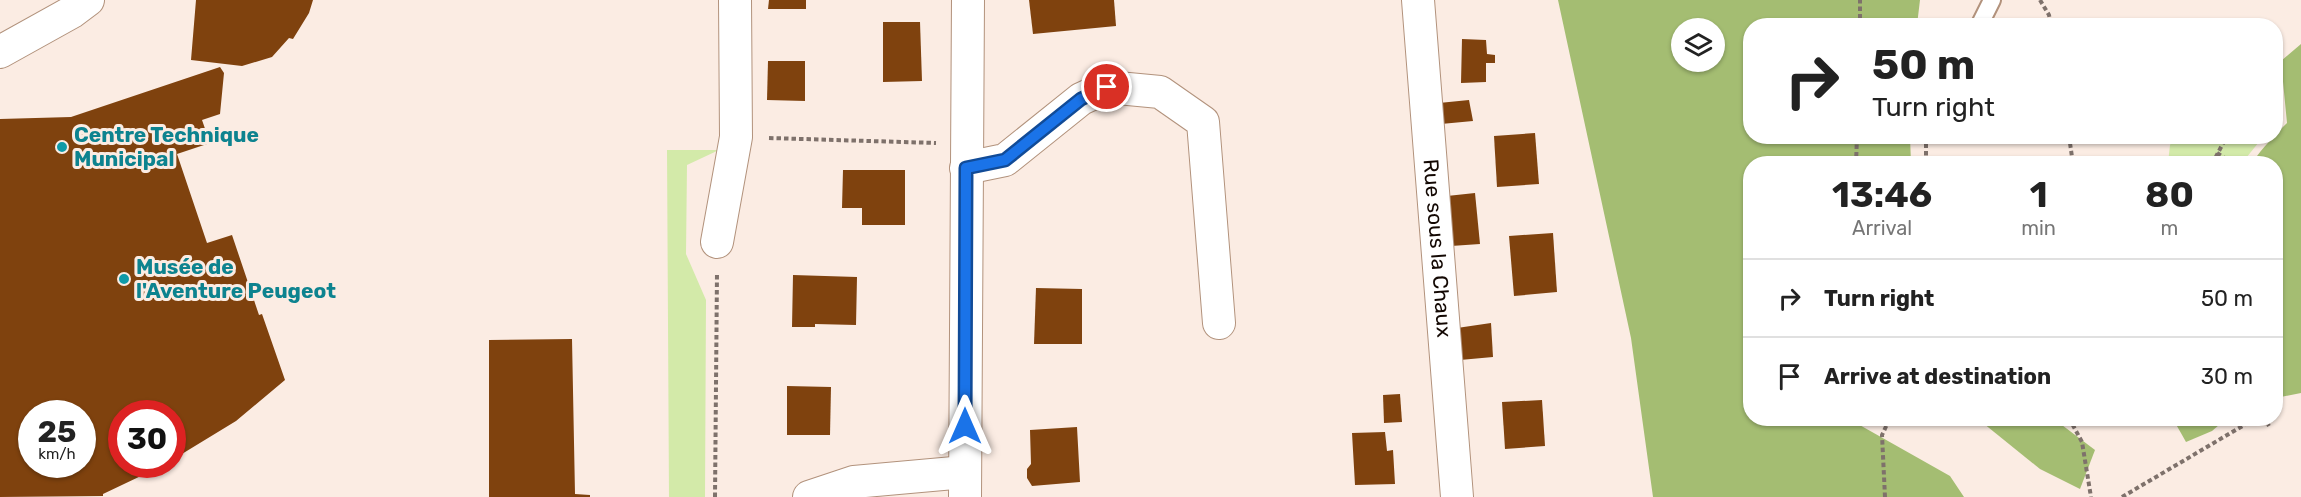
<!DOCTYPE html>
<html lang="en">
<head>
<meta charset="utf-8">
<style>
	body { margin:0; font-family:Rubik,sans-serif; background:#f6f6f6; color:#222; height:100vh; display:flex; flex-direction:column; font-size:22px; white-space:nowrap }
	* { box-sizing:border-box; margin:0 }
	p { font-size:20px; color:#767676 }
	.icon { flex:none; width:33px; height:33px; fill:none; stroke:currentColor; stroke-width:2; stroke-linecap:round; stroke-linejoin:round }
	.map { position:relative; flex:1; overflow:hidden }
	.drawer { position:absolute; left:1743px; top:156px; width:540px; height:270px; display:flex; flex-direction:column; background:#fff; border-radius:24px; box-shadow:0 2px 4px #0004 }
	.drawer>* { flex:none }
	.banner { position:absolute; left:1743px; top:18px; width:540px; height:126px; border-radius:24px; box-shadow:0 2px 4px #0004; background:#fff; color:#222; overflow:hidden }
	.tools { position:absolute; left:1671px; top:18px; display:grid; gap:12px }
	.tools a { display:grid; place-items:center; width:54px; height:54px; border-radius:50%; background:#fff; box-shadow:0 2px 4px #0004; font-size:30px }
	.speed { position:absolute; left:18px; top:400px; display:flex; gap:12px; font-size:30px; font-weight:700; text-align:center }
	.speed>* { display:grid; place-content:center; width:78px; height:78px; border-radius:50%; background:#fff; box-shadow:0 2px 4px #0004; line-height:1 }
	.speed small { font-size:15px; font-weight:400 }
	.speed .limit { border:9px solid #d22; background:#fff; color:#111 }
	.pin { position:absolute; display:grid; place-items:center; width:51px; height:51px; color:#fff; margin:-26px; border:3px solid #fff; border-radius:50%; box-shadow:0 2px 6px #0007 }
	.me { position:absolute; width:66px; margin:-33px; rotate:0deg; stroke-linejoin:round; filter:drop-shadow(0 0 4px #0008) }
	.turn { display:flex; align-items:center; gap:21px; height:126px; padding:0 30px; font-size:27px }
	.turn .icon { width:78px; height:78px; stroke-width:2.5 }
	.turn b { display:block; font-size:42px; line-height:51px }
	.eta { display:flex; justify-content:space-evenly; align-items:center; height:102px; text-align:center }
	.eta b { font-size:36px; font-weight:700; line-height:42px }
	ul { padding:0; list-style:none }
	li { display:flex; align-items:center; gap:18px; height:78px; padding:0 30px; border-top:2px solid #e0e0e0 }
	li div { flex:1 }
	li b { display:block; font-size:22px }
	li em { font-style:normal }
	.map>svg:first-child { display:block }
	.green { fill:#d3eaa9 }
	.forest { fill:#a4bd72; fill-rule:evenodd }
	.building { fill:#7f420e; fill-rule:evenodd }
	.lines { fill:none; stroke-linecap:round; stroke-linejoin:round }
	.lane-casing { stroke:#b2927c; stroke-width:20 }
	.street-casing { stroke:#b2927c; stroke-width:34 }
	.path { stroke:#7e716b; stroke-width:4; stroke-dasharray:4.5 3; stroke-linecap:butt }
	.lane { stroke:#fff; stroke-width:16 }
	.street { stroke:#fff; stroke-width:32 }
	.route-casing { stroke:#114b97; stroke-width:15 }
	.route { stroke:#1a73e8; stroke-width:10 }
	.culture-dot { fill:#0f9aa8; stroke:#fbece3; stroke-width:2 }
	.labels { text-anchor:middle; stroke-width:6; stroke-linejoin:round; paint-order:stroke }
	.culture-label { font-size:21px; font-weight:bold; fill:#0d838f; stroke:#fbece3; text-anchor:start }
	.street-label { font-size:21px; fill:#130803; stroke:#fbece3 }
</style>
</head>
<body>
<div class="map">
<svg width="2301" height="497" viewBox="0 0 2301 497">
	<rect width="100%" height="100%" fill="#fbece3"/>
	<g class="green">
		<polygon points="2174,137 2174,136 2263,137 2242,163 2168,163 2170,145"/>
		<polygon points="667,150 719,150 687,165 686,254 706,300 705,497 669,497"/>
	</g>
	<g class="forest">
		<path d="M1558 0H1920L1917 25 1750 26V136L1910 137 1911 163 1750 164V418L1849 419 1950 476 1964 497H1653L1631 338ZM1682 28H1714V62H1682Z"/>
		<path d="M2301 44V393L2276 398V164L2252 163C2263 147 2274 136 2287 123L2281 61Z"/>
		<polygon points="1978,419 2054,419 2095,450 2080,489 2040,469"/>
		<polygon points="2173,419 2226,419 2212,431 2186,442"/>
	</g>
	<g class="building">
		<polygon points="196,0 313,0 309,13 293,39 289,38 272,57 242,66 191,60"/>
		<polygon points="769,0 806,0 806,9 768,9"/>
		<polygon points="1029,0 1114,0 1116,26 1033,34"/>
		<polygon points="883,22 920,22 922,81 883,82"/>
		<polygon points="1462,39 1486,40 1487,54 1495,55 1495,63 1486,63 1486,82 1461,83"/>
		<polygon points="768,61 805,61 805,101 767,100"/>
		<path d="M220 67 224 73 220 114 202 120 210 143 177 154 207 243 232 235 259 315 262 314 285 380 236 421 172 460V414H122V465H164L103 494V496L0 497V119L71 117ZM32 414H82V465H32Z"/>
		<polygon points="1469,100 1473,121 1441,124 1439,103"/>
		<polygon points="1535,133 1539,184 1497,187 1494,136"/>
		<polygon points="843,170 905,170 905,225 862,225 862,208 842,208"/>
		<polygon points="1475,193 1480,244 1451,246 1447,196"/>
		<polygon points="1553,233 1557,292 1514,296 1509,236"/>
		<polygon points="793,275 857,277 856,325 815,324 815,327 792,327"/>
		<polygon points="1036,288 1082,289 1082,344 1034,344"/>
		<polygon points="1491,323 1493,357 1460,360 1457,328"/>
		<polygon points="572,339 575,494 590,495 590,497 489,497 489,340"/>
		<polygon points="787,386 831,387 830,435 787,435"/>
		<polygon points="1400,394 1402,422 1384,423 1383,395"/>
		<polygon points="1542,400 1545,446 1505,449 1502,402"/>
		<polygon points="1077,427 1080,482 1032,486 1027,478 1027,469 1031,464 1030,430"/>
		<polygon points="1385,432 1387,451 1393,450 1395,484 1355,485 1352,433"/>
	</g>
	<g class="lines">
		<defs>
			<polyline id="lane" points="1979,26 1992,0"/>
			<g id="street">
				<path id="s1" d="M1418 0 1457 497"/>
				<polyline points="0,52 72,12 88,0"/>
				<polyline points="966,168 1005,160 1081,99 1107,87 1160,92 1203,122 1219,323"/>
				<polyline points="717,242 736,137 735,0"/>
				<polyline points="809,497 854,482 965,472"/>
				<polyline points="965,497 968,0"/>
			</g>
		</defs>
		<use href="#lane" class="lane-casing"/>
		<use href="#street" class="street-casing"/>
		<g class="path">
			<polyline points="2040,0 2049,15 2051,26"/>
			<polyline points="1860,26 1860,0"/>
			<polyline points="1926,136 1926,164"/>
			<polyline points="2069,136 2073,164"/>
			<polyline points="769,138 936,143"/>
			<polyline points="2217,153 2234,164"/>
			<polyline points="1856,164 1857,136"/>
			<polyline points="2212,164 2227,136"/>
			<polyline points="2069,418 2082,442 2091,497"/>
			<polyline points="2264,418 2269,426"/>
			<polyline points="715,497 717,273"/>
			<polyline points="1885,497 1882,435 1890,418"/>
			<polyline points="2122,497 2256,418"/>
		</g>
		<use href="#lane" class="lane"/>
		<use href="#street" class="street"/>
	</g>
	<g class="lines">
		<defs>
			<polyline id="route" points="965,426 966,168 1005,160 1081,99 1107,87"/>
		</defs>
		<use href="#route" class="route-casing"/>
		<use href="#route" class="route"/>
	</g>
	<g class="culture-dot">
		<circle cx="62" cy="147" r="6"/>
		<circle cx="124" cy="279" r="6"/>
	</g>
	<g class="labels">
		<g class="culture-label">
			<text x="74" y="142">Centre Technique<tspan x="74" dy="24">Municipal</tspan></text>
			<text x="136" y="274">Musée de<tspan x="136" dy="24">l'Aventure Peugeot</tspan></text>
		</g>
		<g class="street-label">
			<text dy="7" stroke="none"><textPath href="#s1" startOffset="249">Rue sous la Chaux</textPath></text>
		</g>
	</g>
</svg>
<div class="tools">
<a><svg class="icon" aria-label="layers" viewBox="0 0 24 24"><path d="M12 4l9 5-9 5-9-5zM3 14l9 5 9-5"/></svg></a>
</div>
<div class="speed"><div>25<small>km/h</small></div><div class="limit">30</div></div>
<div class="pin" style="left:1107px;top:87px;background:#d93025"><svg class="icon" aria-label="arrive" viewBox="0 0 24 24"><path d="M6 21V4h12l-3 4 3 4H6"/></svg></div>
<svg class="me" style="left:965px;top:426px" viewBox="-20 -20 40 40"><path d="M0-17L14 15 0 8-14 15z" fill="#1a73e8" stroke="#fff" stroke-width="4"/></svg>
<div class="banner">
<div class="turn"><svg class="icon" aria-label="right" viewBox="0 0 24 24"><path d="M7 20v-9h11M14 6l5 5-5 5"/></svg><div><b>50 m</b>Turn right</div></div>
</div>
<section class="drawer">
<div class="eta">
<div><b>13:46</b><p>Arrival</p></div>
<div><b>1</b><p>min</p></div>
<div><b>80</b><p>m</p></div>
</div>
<ul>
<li><svg class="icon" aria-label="right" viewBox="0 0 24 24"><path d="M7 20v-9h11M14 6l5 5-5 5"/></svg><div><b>Turn right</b></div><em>50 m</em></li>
<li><svg class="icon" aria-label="arrive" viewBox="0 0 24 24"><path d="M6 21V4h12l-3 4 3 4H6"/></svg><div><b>Arrive at destination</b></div><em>30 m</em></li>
</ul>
</section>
</div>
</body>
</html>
